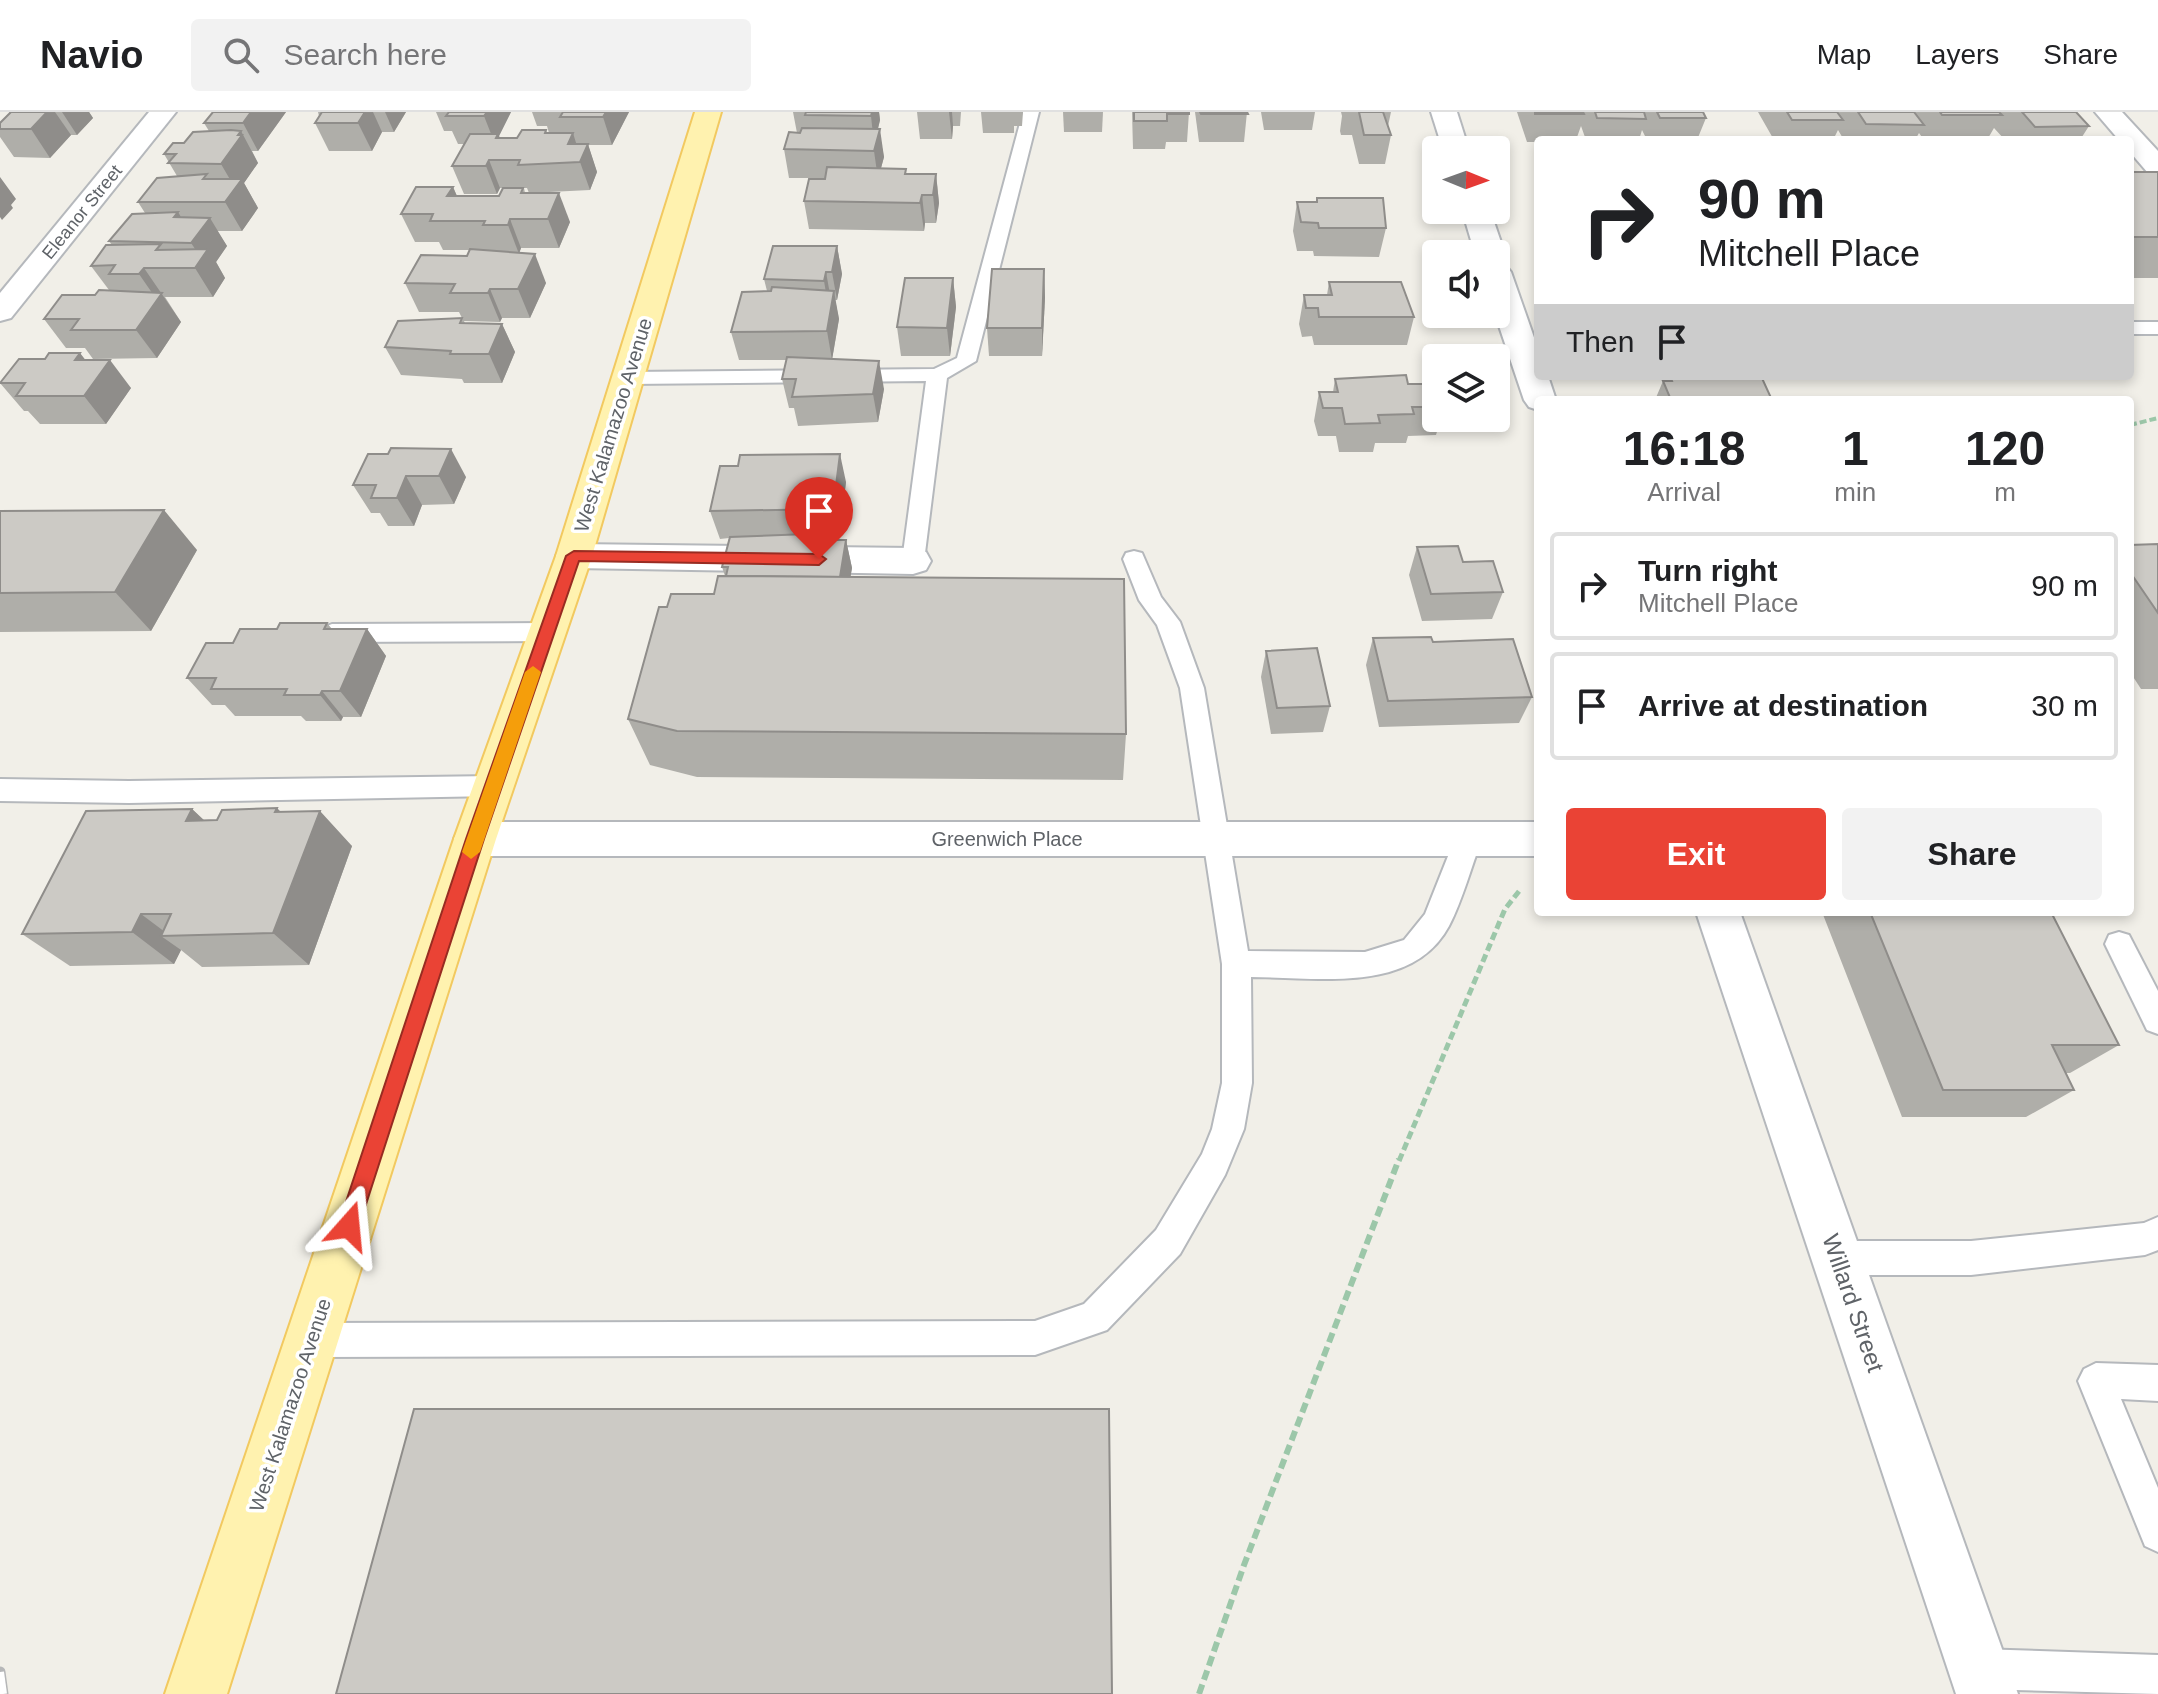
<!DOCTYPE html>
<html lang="en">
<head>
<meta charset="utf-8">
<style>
	body { margin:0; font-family:Arial,sans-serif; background:#f2f2f2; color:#202124; height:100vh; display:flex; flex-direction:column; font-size:30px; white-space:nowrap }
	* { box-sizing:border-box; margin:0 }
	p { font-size:26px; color:#757577 }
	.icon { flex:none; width:44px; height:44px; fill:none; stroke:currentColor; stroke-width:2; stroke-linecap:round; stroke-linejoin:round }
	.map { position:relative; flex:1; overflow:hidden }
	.drawer { position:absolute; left:1534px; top:284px; width:600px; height:520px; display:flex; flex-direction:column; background:#fff; border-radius:8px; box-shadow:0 4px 12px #0003 }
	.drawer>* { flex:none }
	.banner { position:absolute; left:1534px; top:24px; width:600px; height:244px; border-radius:8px; box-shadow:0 4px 12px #0003; background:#fff; color:#202124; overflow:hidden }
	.needle { width:52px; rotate:91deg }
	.buttons { position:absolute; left:1422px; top:24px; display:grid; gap:16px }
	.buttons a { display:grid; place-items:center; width:88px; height:88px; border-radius:8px; background:#fff; box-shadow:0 4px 12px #0003; font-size:40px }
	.pin { position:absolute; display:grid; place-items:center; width:68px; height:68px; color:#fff; margin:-82px -34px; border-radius:50% 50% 50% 0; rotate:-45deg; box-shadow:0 0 8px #0007 }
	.pin .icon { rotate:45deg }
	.me { position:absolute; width:88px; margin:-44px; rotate:18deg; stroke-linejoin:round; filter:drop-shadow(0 0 6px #0008) }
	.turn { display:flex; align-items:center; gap:28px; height:168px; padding:0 32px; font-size:36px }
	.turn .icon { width:104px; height:104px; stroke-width:2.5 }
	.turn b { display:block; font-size:56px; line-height:68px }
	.then { display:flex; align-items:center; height:76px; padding:0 32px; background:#0003; gap:16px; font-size:30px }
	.eta { display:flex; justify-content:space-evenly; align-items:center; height:136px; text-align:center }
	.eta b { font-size:48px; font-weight:700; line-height:56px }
	.primary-button { display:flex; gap:16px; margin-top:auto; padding:16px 32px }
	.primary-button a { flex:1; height:92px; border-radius:8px; background:#ea4335; color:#fff; font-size:32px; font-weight:700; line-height:92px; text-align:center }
	.primary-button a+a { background:#f2f2f2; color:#202124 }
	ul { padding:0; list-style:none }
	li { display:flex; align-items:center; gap:24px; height:108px; margin:0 16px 12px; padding:0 16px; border:4px solid #e0e0e0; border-radius:8px }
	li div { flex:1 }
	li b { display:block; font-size:30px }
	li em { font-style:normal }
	header { display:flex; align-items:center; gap:48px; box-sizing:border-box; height:112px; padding:0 40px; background:#fff; border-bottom:2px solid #e0e0e0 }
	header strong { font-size:38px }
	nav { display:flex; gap:44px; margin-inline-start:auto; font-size:28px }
	.search { width:560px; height:72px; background:#f2f2f2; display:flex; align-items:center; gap:20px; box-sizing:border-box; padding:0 28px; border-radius:8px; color:#757577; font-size:30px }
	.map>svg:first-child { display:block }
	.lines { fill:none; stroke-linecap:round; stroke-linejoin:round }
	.lane-casing { stroke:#b5b8bc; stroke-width:4 }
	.street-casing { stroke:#b5b8bc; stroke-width:4 }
	.primary-casing { stroke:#f2c960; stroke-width:4 }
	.path-far2 { stroke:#9cc7a9; stroke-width:4; stroke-dasharray:7 3; stroke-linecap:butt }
	.path-far1 { stroke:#9cc7a9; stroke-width:5; stroke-dasharray:8 4; stroke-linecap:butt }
	.path { stroke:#9cc7a9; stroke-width:6; stroke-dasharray:10 5; stroke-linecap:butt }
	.lane { fill:#fff; fill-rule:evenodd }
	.street { fill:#fff; fill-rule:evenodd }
	.primary { fill:#fff2af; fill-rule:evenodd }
	.rail-casing { stroke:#b6b7b8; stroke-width:11 }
	.rail { stroke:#fff; stroke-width:8; stroke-dasharray:23; stroke-linecap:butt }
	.wall { fill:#afaea9 }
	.shaded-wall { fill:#8f8d8a }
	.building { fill:#cccac5; stroke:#8f8d8a; stroke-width:2 }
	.route { fill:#ea4335; stroke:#982c22; stroke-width:2 }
	.slow { fill:#f59e0b }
	.labels { text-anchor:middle; stroke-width:7; stroke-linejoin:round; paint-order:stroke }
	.far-street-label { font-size:18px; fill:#5f6368; stroke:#fff }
	.street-label { font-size:20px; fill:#5f6368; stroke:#fff }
	.near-street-label { font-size:24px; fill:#5f6368; stroke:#fff }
</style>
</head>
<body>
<header>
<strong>Navio</strong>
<div class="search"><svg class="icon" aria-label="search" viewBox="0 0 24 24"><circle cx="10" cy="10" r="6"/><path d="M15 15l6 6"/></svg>Search here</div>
<nav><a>Map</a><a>Layers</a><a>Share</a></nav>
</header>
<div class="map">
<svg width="2158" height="1582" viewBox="0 0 2158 1582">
	<rect width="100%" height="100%" fill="#f1efe8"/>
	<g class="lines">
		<defs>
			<g id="lane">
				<polygon points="1023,0 1039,0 976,249 947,266 924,449 921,455 905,455 902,449 926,269 628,272 618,266 628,260 934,257 957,246"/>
				<rect x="2130" y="210" width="28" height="12"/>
				<path d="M1134 439 1142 441 1161 485 1180 510 1204 576 1248 839 1365 840 1404 828 1425 802 1458 719 1468 716 1478 719 1482 727C1471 755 1463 787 1449 814 1412 883 1316 865 1251 865L1252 971 1244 1017 1225 1063 1180 1142 1107 1218 1035 1243 312 1245 300 1240 295 1228 300 1216 312 1211 1035 1209 1084 1192 1156 1118 1202 1042 1212 1017 1222 971V852L1180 576 1157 513 1139 488 1123 447 1126 441Z"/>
				<polygon points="547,511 555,514 559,520 555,526 547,529 332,530 324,527 320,521 324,515 332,512"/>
				<polygon points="494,664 503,667 507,674 503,681 494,684 129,691 0,689 0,667 129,669"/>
				<polygon points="2119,820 2129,823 2158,879 2158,922 2147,918 2105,832 2109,823"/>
				<polygon points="2158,1105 2158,1138 2145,1143 1971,1163 1837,1163 1825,1158 1820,1146 1825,1134 1837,1129 1971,1129 2144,1111"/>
				<polygon points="2096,1251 2158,1253 2158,1289 2121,1287 2158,1376 2158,1440 2145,1434 2078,1269 2084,1257"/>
				<polygon points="1978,1537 2158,1543 2158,1582 1978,1577 1964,1571 1958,1557 1964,1543"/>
			</g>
			<g id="street">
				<polygon points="149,0 176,0 11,206 0,209 0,181"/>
				<polygon points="1431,0 1457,0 1469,38 1443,38"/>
				<polygon points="2095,0 2122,0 2158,39 2158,63 2148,61 2130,40 2130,28 2119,28"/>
				<polygon points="1462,98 1490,98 1505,142 1500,148 1496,149 1496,142 1475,142"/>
				<polygon points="1496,151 1506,154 1511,160 1538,237 1538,264 1548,264 1556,288 1538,288 1538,298 1529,295 1524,288 1495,202"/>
				<polygon points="574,432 913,436 926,440 931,449 926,458 913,462 574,456 561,453 556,444 561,435"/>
				<polygon points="475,710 1538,710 1538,744 475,744 460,739 454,727 460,715"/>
				<polygon points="1696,800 1740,800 2018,1582 1956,1582"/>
			</g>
			<polygon id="primary" points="695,0 721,0 592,444 496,727 227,1582 165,1582 454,727 556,444"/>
		</defs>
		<use href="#lane" class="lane-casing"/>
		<use href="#street" class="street-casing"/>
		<use href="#primary" class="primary-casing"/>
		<polyline class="path-far2" points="2130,313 2158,306"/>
		<polyline class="path-far1" points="1399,1049 1505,797 1520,778"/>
		<polyline class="path" points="1199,1582 1244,1453 1399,1047"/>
		<use href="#lane" class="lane"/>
		<use href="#street" class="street"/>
		<use href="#primary" class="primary"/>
		<defs>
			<polyline id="rail" points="0,1560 3,1582"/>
		</defs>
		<use href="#rail" class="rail-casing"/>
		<use href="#rail" class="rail"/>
	</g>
	<g class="wall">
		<polygon points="9,0 89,0 93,6 77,23 71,23 50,46 14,45 0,25 0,11 10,2"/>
		<polygon points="286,0 258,39 252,39 258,51 244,71 258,96 242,119 217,119 227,134 216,150 225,166 213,185 165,185 181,210 157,246 93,247 85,236 66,236 44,207 95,183 109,178 91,154 112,133 109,129 145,101 138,90 177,64 164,42 209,19 204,11"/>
		<polygon points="318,0 406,0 394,20 382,20 372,39 329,39 315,11 319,4"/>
		<polygon points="436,0 511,0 499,24 500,26 517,26 546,18 547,21 549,21 547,14 537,14 532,0 629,0 612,33 588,33 597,60 590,78 529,81 527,76 524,76 525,81 570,110 559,136 521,136 519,141 546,171 530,206 502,206 500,210 464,209 465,211 502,212 515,240 502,271 464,271 462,267 401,263 385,235 462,206 459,200 419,200 405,171 467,144 470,138 443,138 439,130 415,130 401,102 453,75 457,84 499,84 503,76 500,76 497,82 464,82 452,54 464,32 458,32 452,19 444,19"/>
		<polygon points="793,0 879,0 880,8 878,17 884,45 881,56 907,62 936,62 939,91 936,111 925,111 924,119 809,117 804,89 825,66 789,66 784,37 797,21"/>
		<polygon points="917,0 961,0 960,14 953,14 952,27 920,27"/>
		<polygon points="981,0 1023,0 1022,14 1014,14 1014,21 983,21"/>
		<polygon points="1063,0 1103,0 1102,20 1064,20"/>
		<polygon points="1132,0 1189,0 1187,30 1166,30 1165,37 1133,37"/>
		<polygon points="1195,0 1247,0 1244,30 1199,30"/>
		<polygon points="1261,0 1315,0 1312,18 1264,18"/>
		<polygon points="1341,0 1391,0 1388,14 1391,23 1385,52 1359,52 1352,23 1341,23 1340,19 1342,4"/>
		<polygon points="1517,0 1703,0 1706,6 1697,28 1647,28 1642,18 1639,28 1586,28 1581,14 1576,28 1538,28 1538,30 1527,30"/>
		<polygon points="1758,0 2076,0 2089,14 2080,28 2005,28 1994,16 1987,28 1924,28 1919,21 1915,28 1844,28 1838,18 1833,28 1774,28"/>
		<rect x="2130" y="60" width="28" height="106"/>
		<polygon points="1317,86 1386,116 1379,145 1314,144 1313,139 1297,139 1293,119 1297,90 1316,90"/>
		<polygon points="837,134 842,162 837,188 835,188 839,207 832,247 884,277 878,310 798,314 794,296 789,296 782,267 787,248 739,248 731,220 767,179 764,167"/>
		<polygon points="1044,157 1045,186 1042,244 989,244 987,216"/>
		<polygon points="953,166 956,195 950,244 901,244 897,215"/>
		<polygon points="1329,170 1414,205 1407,233 1314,233 1312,224 1302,225 1299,212 1304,183 1327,183"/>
		<polygon points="85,248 131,276 106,312 40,312 28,299 24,299 0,271"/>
		<polygon points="1650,264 1761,264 1772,288 1655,288 1663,269 1667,268 1652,268"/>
		<polygon points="1335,267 1408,272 1436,272 1436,306 1441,306 1436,323 1408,324 1406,331 1375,331 1373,340 1339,340 1336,324 1318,324 1314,309 1319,280 1333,280"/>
		<polygon points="388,342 466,365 454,392 422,393 414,414 388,414 380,401 371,401 353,373"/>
		<polygon points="738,354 846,370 839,425 808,425 808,428 846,428 852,456 850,465 1126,622 1123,668 697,665 650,653 628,607 667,495 714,482 725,464 722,455 729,426 720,427 710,399"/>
		<polygon points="0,399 197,438 151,519 0,520"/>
		<polygon points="2158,432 2158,577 2141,577 2130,560 2130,433"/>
		<polygon points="1417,435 1463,450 1503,480 1492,507 1422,509 1409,463"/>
		<polygon points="327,511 332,517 367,517 386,544 361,605 343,605 341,609 306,609 301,604 235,604 225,593 212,593 187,566 233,531 277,517"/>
		<polygon points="1373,526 1433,530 1532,585 1519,611 1379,615 1366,553"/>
		<polygon points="1266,539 1330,594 1323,620 1271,622 1261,565"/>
		<polygon points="192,697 205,709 217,708 280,700 352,734 309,853 202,855 181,838 174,852 70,854 22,822"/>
		<polygon points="1822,800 2051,800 2119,933 2070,961 2065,961 2074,978 2026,1005 1902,1005"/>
	</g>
	<g class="shaded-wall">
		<polygon points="47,0 55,0 71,23 50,46 31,17"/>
		<polygon points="62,0 89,0 93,6 77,23"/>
		<polygon points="251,0 286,0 258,39 243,11"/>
		<polygon points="365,0 373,0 382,20 372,39 358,11"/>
		<polygon points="385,0 406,0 394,20"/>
		<polygon points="487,0 511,0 499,24 508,48 495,32 484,4"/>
		<polygon points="606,0 629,0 612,33 603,5"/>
		<polygon points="872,0 879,0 880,8 874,32 871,4"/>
		<polygon points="949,0 952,0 953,14 952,27"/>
		<polygon points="880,17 884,45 878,67 874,39"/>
		<polygon points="241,19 258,51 244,71 258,96 242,119 225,90 235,76 221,52"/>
		<polygon points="573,21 581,47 588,32 597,60 590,78 580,50 568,32"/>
		<polygon points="489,48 500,76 497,82 486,54"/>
		<polygon points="936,62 939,91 936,111 933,83"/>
		<polygon points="0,65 16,87 11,93 13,96 2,108 0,105"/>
		<polygon points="453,75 465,103 447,84"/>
		<polygon points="559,81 570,110 559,136 548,107"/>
		<polygon points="922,83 925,111 924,119 920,91"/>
		<polygon points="178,100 194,127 210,106 227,134 216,150 225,166 213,185 195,156 201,146 174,105"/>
		<polygon points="510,107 521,136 519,142 508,113"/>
		<polygon points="837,134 842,162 837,188 832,160"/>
		<polygon points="535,142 546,171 530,206 518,177"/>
		<polygon points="144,156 181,210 157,246 136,218 157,188 139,162"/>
		<polygon points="1044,157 1045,186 1042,244 1042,216"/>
		<polygon points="826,160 831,188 829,198 824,169"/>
		<polygon points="953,166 956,195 950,244 947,216"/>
		<polygon points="490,177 502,206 500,210 488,181"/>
		<polygon points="834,179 839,207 832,248 827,219"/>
		<polygon points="502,212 515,240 502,271 489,242"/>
		<polygon points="80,241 98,264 110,248 131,276 106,312 84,284 75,248"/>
		<polygon points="879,249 884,277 878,310 873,282"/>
		<polygon points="451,337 466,365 454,392 439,364"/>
		<polygon points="840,342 846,370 839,425 833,397"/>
		<polygon points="406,364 422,393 414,414 397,386"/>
		<polygon points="164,398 197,438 151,519 115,480"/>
		<polygon points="846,428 852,456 846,493 840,466"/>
		<polygon points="367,517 386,544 361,605 340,579"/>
		<polygon points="322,579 343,605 341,609 320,583"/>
		<polygon points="277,696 309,729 320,699 352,734 309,853 273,821 275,700"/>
		<polygon points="192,697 229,732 186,709"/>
		<polygon points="141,802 169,823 161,824 181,838 174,852 132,820"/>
	</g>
	<g class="building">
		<polygon points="11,0 47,0 31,17 0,17 0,11"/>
		<polygon points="213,0 251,0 243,11 204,11"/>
		<polygon points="322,0 365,0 358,11 315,11"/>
		<polygon points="449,0 487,0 484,4 446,4"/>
		<polygon points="563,0 606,0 603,5 560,5"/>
		<polygon points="806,0 872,0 871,4 805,3"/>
		<polygon points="1134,0 1189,0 1189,2 1167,2 1167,9 1134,9"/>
		<polygon points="1200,0 1247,0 1248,2 1201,2"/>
		<polygon points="1359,0 1383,0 1391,23 1364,23"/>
		<polygon points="1535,0 1583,0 1584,2 1535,2"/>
		<polygon points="1595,0 1644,0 1646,7 1597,6"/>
		<polygon points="1657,0 1703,0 1706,6 1660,6"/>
		<polygon points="1787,0 1837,0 1843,8 1792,8"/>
		<polygon points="1858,0 1914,0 1924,13 1866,12"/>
		<polygon points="1940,0 1999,0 2002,3 1942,3"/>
		<polygon points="2022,0 2076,0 2089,14 2035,15"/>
		<polygon points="802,16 880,17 874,39 784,37 789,20 800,21"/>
		<polygon points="231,18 241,19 238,23 242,23 221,52 168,51 176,42 164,42 173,31 184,31 193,20"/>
		<polygon points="522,18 546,18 545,21 573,21 568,32 588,32 580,50 518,53 520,48 489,48 486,54 452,54 470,22 498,22 496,26 517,26"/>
		<polygon points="827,55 906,57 905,62 936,62 933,83 922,83 920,91 804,89 809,67 825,67"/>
		<rect x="2130" y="60" width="28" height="65"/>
		<polygon points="207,62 203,67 242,67 225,90 138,90 157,66"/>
		<polygon points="416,75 453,75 447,84 499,84 503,76 523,76 521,81 559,81 548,107 510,107 508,113 483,113 485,109 430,109 433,102 401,102"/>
		<polygon points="1317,86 1383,86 1386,116 1319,116 1318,111 1301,110 1297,90 1317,90"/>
		<polygon points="178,100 174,105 210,106 191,131 109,129 132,102"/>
		<polygon points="161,132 156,138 208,137 195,156 144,156 139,162 109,162 115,153 91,154 106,133"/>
		<polygon points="773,134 837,134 832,160 826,160 824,169 764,167"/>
		<polygon points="470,137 535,142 518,177 490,177 488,181 450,181 455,172 405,171 421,143 467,144"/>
		<polygon points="992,157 1044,157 1042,216 987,216"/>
		<polygon points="905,166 953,166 947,216 897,215"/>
		<polygon points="1329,170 1401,170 1414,205 1319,205 1318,196 1306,196 1304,183 1332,183"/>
		<polygon points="772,175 834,179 827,219 731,220 742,180 771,179"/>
		<polygon points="99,178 162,181 136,218 71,218 79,207 44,207 62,183 95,183"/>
		<polygon points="462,206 460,211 502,212 489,242 450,242 451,239 385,235 398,209"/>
		<polygon points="49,241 80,241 75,248 110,248 84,284 16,284 25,271 0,271 19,247 45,247"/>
		<polygon points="787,245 879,249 873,282 792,285 796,267 782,267"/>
		<polygon points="1406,263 1408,272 1436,272 1436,295 1412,295 1414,302 1378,303 1380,311 1345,312 1342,296 1323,296 1319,280 1338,280 1335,267"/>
		<polygon points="1670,264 1761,264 1772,288 1671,288 1663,269 1672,269"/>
		<polygon points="391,336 451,337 439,364 406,364 397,386 371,386 376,373 353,373 368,342 388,342"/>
		<polygon points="840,342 833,397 710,399 720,354 738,354 740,343"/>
		<polygon points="164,398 115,480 0,481 0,399"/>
		<polygon points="807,422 807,428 846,428 840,465 726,464 728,455 722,455 730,425"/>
		<polygon points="2158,432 2158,501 2130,460 2130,433"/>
		<polygon points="1458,434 1463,450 1493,449 1503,480 1431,482 1417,435"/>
		<polygon points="718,464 1124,467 1126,622 677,619 628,607 659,495 667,495 671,482 714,482"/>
		<polygon points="280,511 327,511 324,517 367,517 340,579 322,579 320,583 284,583 287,577 211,577 216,566 187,566 206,531 233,531 240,517 277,517"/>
		<polygon points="1431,525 1433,530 1513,527 1532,585 1388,589 1373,526"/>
		<polygon points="1317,536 1330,594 1277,596 1266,539"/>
		<polygon points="277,696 275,700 320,699 273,821 161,824 171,802 141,802 132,820 22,822 86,699 192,697 186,709 217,708 222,698"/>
		<polygon points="1870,800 2051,800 2119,933 2052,933 2074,978 1943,978"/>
		<polygon points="414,1297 1109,1297 1112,1582 336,1582"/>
	</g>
	<polygon class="route" points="574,439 819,442 826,447 819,453 579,449 484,727 359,1114 356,1122 349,1125 341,1122 338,1114 466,727 566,444"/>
	<polygon class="slow" points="533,554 541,560 480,740 471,747 462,740 525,560"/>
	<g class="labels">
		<g class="far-street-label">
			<text transform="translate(82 100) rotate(-51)" y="6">Eleanor Street</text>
		</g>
		<g class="street-label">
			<text transform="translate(613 313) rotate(-73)" y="7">West Kalamazoo Avenue</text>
			<text x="1007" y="734">Greenwich Place</text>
			<text transform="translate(290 1293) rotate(-72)" y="7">West Kalamazoo Avenue</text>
		</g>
		<g class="near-street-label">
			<text transform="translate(1853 1191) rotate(71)" y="8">Willard Street</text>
		</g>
	</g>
</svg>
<div class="buttons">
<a><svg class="needle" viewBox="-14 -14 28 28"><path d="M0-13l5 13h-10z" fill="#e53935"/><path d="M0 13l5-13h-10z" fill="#757577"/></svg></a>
<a><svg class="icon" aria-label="sound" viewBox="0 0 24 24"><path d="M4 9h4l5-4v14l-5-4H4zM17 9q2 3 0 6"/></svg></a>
<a><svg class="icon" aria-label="layers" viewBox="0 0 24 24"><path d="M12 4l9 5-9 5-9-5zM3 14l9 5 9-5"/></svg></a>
</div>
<div class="pin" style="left:819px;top:447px;background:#d93025"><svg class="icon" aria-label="arrive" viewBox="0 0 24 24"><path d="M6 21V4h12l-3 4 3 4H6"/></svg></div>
<svg class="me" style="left:349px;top:1114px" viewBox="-20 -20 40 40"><path d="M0-17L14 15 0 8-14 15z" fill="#ea4335" stroke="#fff" stroke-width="4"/></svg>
<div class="banner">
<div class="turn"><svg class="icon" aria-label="right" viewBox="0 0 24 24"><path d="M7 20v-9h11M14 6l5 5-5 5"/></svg><div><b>90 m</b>Mitchell Place</div></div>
<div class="then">Then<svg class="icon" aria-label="arrive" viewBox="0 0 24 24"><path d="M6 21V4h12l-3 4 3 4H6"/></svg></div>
</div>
<section class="drawer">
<div class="eta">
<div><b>16:18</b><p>Arrival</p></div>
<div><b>1</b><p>min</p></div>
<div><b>120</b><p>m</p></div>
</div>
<ul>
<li><svg class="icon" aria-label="right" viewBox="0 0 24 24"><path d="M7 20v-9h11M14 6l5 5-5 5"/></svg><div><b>Turn right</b><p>Mitchell Place</p></div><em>90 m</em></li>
<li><svg class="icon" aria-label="arrive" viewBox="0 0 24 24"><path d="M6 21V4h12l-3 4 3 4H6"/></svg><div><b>Arrive at destination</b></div><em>30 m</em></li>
</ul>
<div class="primary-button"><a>Exit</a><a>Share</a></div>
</section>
</div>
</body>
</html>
